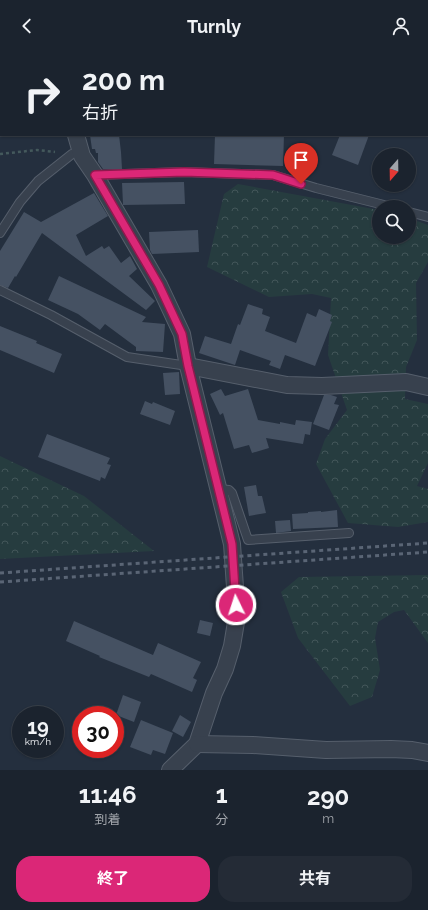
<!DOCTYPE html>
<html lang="ja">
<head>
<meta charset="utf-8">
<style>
	body { margin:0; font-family:Raleway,"Noto Sans JP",sans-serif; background:#242b36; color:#f1f3f6; height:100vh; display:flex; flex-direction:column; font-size:15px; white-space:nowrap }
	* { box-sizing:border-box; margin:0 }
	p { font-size:13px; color:#a0a4aa }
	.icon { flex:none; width:22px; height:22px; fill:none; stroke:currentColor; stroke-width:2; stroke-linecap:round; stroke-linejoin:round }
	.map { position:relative; height:718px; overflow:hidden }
	.details { display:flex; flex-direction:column; background:#1b232e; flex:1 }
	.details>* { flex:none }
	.top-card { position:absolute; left:0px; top:0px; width:428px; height:84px; box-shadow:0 1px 3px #0004,0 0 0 1px #39404a; background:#1b232e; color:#f1f3f6; overflow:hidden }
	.needle { width:26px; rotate:200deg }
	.tools { position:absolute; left:372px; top:96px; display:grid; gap:8px }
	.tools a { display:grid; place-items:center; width:44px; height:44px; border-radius:50%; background:#1b232e; box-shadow:0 1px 3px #0004,0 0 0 1px #39404a; font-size:20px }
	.speed { position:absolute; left:12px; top:654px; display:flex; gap:8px; font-size:20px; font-weight:700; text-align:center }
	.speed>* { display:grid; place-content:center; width:52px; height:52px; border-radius:50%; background:#1b232e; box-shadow:0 1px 3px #0004,0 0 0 1px #39404a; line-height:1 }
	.speed small { font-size:10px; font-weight:400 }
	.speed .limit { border:6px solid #d22; background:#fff; color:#111 }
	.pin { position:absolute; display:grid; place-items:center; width:34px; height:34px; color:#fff; margin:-41px -17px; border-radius:50% 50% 50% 0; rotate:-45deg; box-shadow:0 0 4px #0007 }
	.pin .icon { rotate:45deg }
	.me { position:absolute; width:44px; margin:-22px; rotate:356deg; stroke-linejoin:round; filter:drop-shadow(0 0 3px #0008) }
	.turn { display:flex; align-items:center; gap:14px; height:84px; padding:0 16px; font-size:18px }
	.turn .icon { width:52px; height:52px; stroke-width:2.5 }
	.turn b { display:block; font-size:28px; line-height:34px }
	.eta { display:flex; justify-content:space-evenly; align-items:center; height:68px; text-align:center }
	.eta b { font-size:24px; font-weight:700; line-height:28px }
	.button { display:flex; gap:8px; margin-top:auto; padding:8px 16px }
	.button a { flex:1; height:46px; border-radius:16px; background:#db2777; color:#fff; font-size:16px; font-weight:700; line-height:46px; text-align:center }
	.button a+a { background:#242b36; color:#f1f3f6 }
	header { display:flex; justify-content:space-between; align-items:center; height:52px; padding:0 16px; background:#1b232e; font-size:18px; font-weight:700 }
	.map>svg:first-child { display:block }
	.forest { fill:url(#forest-crowns) }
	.building { fill:#455162 }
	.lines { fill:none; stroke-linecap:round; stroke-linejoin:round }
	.lane-casing { stroke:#565f6c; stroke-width:10 }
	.street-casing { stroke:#565f6c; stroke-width:18 }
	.path { stroke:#44595c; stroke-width:2.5; stroke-dasharray:3 3; stroke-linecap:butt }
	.lane { stroke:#38414e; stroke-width:8 }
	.street { stroke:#38414e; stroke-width:16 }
	.rail { stroke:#5a6575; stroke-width:3; stroke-dasharray:4 4; stroke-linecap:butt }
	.route-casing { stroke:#8e194d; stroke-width:10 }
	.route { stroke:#db2777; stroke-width:7 }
</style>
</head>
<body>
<header><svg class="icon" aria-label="back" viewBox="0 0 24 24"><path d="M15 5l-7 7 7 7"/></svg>Turnly<svg class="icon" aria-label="person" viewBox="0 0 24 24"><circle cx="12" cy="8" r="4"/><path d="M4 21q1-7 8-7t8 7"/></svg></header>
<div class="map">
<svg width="428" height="718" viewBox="0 0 428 718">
	<defs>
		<pattern id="forest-crowns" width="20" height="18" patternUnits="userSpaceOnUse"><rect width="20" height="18" fill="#263c3f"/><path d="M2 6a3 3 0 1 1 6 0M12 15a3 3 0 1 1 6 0" fill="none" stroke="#435659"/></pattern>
	</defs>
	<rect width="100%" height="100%" fill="#242f3e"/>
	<g class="forest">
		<polygon points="238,132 379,158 379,185 409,185 409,166 428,173 428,210 416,231 417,288 406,315 405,347 428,352 428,411 417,434 428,437 428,470 398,475 348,471 316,412 325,387 347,358 328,303 331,246 312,242 269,245 207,215 224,142"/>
		<polygon points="0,404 84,444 154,499 0,507"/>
		<polygon points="428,523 428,591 404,558 394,560 378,570 375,586 380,618 372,645 350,654 298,586 281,540 299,525"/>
	</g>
	<g class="building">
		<polygon points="90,83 119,83 121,100 122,117 103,117 98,110 98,101 96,101 95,97 92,97"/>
		<polygon points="215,83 284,83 283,114 214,112"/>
		<polygon points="340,83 369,83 358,113 332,103"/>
		<polygon points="184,130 185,152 123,153 123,152 122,131"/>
		<polygon points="94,141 108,164 76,183 86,204 102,194 104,197 109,194 121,211 130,204 137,217 129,224 155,249 146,258 42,181 16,225 15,224 8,236 0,233 0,199 24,160 41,170"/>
		<polygon points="198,178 199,200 152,202 150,198 149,180"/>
		<polygon points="59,224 146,265 142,270 165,272 163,300 136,299 136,295 105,272 100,278 78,262 48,248"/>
		<polygon points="248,252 263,257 262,262 270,265 265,279 296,291 307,261 316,265 319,257 332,263 330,269 332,270 315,314 285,303 280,317 269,313 271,309 240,298 235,313 199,301 205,284 231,292 238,272 240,273"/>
		<polygon points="0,274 37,289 36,291 62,302 54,321 0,298"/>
		<polygon points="179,320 180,342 165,343 163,321"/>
		<polygon points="221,337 225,344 248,337 258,368 280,372 280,370 295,373 296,368 312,370 310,383 305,382 303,392 266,386 269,396 252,401 249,393 234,397 223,361 220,363 210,342"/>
		<polygon points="324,343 331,343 337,345 334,352 339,353 329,378 313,372"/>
		<polygon points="145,349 152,352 153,350 175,359 170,373 140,362"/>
		<polygon points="47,382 110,406 107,412 111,413 105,427 101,425 100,429 38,405"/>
		<polygon points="256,433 258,444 262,444 266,461 249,464 244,435"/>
		<polygon points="337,458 338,475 293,477 292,462 308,461 308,460 321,459 321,460"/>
		<polygon points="290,468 291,479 276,481 275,469"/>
		<polygon points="200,568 213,571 210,584 197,581"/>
		<polygon points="74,569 153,603 158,591 201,610 193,626 197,628 192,640 151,622 149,625 99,605 100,604 66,589"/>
		<polygon points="123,643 141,650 134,670 116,663"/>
		<polygon points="180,663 191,670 183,685 172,679"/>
		<polygon points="141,668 173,681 165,702 153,698 151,703 130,695"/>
	</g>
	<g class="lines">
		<defs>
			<g id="lane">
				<polyline points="95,123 184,120 273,123 316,136 392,155"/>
				<polyline points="409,160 428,165"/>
				<polyline points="0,181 20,150 38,129 72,102"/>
				<polyline points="0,238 51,263 127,305 188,314"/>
				<polyline points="219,437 229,438 232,441 248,488 349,481"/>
			</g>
			<g id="street">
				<polyline points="55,0 55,1"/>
				<polyline points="188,1 192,0"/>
				<polyline points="76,83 82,104 95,123 159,233 182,282 188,314 232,492 237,564 232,594 225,617 214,641 197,692 170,718"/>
				<polyline points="188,314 287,333 322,334 406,330 428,335"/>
				<polyline points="197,692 253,693 326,698 391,697 412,698 428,701"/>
			</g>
		</defs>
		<use href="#lane" class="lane-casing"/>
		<use href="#street" class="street-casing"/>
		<g class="path">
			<polyline points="414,0 418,1"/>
			<polyline points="427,4 428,4"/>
			<polyline points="0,102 37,98 55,100"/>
		</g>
		<use href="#lane" class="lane"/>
		<use href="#street" class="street"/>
		<g class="rail">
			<polyline points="0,521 428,491"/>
			<polyline points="0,530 428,500"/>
		</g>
	</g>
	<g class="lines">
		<defs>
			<polyline id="route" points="236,553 232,492 188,314 182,282 159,233 95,123 184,120 273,123 301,132"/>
		</defs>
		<use href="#route" class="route-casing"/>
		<use href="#route" class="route"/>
	</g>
</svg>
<div class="tools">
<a><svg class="needle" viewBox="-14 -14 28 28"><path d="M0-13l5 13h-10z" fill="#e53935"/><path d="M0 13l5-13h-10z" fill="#a0a4aa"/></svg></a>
<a><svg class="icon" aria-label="search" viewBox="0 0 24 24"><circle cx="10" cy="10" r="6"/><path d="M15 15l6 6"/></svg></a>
</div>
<div class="speed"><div>19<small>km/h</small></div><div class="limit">30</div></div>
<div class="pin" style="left:301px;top:132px;background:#d93025"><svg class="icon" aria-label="arrive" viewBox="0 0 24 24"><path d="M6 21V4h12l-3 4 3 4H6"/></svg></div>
<svg class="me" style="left:236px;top:553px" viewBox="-20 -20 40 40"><circle r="17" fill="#db2777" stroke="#fff" stroke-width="3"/><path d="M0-11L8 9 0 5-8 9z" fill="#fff"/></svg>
<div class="top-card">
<div class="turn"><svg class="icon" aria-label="right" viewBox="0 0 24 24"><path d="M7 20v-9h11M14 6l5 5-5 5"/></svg><div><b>200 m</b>右折</div></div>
</div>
</div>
<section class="details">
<div class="eta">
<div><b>11:46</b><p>到着</p></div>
<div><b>1</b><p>分</p></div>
<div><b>290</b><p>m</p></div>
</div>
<div class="button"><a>終了</a><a>共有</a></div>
</section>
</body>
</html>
